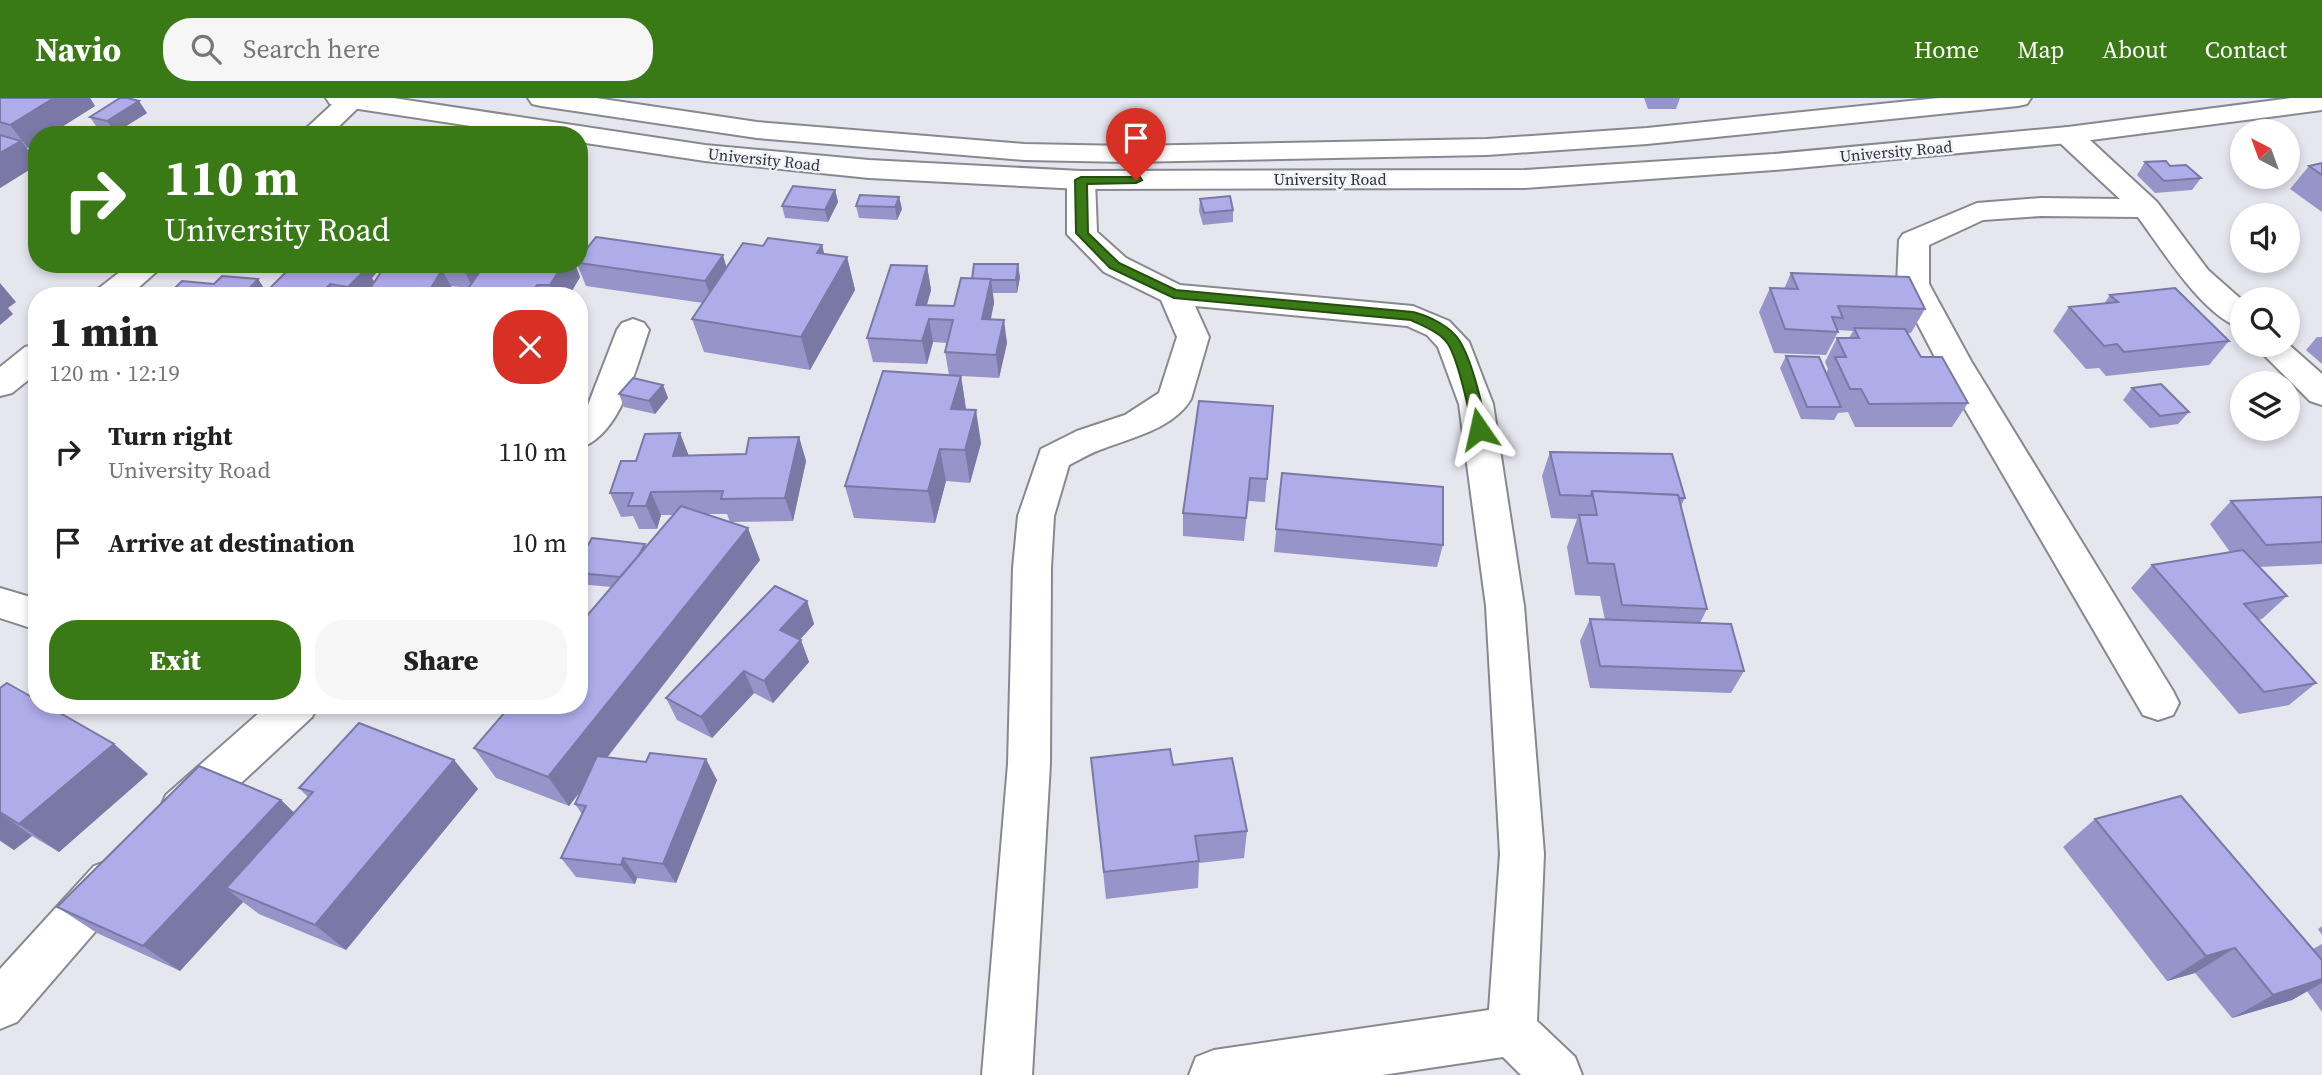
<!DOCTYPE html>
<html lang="en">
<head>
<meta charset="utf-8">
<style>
	body { margin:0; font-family:"Source Serif 4",serif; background:#f6f6f6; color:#222; height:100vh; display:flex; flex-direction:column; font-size:26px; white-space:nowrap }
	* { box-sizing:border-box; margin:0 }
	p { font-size:23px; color:#767676 }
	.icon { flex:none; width:38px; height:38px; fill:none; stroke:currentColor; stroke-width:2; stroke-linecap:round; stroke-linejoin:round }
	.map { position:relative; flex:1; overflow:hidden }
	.panel { position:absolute; left:28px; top:189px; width:560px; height:427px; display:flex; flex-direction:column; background:#fff; border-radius:28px; box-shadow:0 4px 10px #0003 }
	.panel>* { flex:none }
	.hud { position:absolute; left:28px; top:28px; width:560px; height:147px; border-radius:28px; box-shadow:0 4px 10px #0003; background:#397916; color:#fff; overflow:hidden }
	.needle { width:46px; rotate:319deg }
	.buttons { position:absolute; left:2230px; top:21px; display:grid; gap:14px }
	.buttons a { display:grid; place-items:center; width:70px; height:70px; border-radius:50%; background:#fff; box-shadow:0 4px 10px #0003; font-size:35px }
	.pin { position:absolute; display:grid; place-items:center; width:60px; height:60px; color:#fff; margin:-72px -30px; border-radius:50% 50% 50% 0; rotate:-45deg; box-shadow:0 0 7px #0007 }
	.pin .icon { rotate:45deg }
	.me { position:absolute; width:77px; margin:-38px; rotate:349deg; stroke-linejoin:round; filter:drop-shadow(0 0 5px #0008) }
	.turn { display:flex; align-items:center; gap:24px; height:147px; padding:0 21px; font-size:32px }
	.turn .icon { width:91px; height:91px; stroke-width:2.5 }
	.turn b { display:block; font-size:49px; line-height:60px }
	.round { display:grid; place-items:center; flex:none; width:74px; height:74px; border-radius:28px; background:#f6f6f6 }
	.headline { display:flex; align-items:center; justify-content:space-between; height:119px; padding:0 21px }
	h1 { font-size:42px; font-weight:800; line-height:52px }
	.primary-button { display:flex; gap:14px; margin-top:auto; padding:14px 21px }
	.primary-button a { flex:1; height:80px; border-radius:28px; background:#397916; color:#fff; font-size:28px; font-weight:800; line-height:80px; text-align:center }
	.primary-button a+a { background:#f6f6f6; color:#222 }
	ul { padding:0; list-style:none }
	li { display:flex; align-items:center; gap:21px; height:91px; padding:0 21px }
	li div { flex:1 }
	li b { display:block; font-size:26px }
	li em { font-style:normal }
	header { display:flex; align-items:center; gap:42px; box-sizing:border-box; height:98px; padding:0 35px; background:#397916; color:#fff }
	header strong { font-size:33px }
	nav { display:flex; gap:38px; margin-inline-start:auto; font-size:24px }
	.search { width:490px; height:63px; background:#f6f6f6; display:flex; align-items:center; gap:18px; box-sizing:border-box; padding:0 24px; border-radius:28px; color:#767676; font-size:26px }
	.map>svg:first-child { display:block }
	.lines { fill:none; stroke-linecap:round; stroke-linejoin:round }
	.minor-casing { stroke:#888990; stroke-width:4 }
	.highway-casing { stroke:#888990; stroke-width:4 }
	.minor { fill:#fff; fill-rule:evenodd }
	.highway { fill:#fff; fill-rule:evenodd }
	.wall { fill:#9694c9; fill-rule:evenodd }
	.shaded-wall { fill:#7a78a4 }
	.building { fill:#afacea; stroke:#7a78a4; stroke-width:2 }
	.route { fill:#397916; stroke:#254f0e; stroke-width:2 }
	.labels { text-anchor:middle; stroke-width:5; stroke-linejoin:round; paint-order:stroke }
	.far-street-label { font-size:16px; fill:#313135; stroke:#f2f3fb }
</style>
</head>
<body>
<header>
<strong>Navio</strong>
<div class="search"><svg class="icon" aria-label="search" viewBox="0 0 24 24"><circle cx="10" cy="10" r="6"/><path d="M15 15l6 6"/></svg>Search here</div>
<nav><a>Home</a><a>Map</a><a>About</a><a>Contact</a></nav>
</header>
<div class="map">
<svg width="2322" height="977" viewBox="0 0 2322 977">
	<rect width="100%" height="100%" fill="#e5e6ee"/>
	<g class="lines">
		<defs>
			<g id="minor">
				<polygon points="339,0 363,0 365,3 330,37 299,37"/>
				<path d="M2068 29 2078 31 2157 104 2208 172 2242 202V230C2204 220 2161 150 2138 119L2041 118 1983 122 1929 147V186L1971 263 2173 593 2179 605 2173 617 2158 622 2143 617 1937 263 1897 186 1899 142 1903 136 1977 105 2041 100 2120 101 2058 43 2054 37 2058 31Z"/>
				<path d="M1081 73 1091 76 1095 82 1097 134 1126 160 1180 187 1413 208 1449 223 1469 244 1493 306 1524 508 1544 756 1537 923 1575 959 1582 977H1521L1503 959 1382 977H1189L1196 959 1214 952 1489 912 1500 756 1486 508 1459 306 1438 249 1427 237 1407 228 1195 208 1209 239 1191 301C1174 330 1134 339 1105 350 1092 354 1081 361 1069 367L1054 418 1051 470 1050 666 1032 977H982L1008 666 1013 470 1018 418 1041 351 1077 333 1125 317 1159 295 1177 239 1161 202 1104 174 1067 136V82L1071 76Z"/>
				<polygon points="130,166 165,166 129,198 93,198 98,191"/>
				<path d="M633 221 644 225 649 232C636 269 621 338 579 350V316L588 307 617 232 622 225Z"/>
				<polygon points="2287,245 2322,276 2322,307 2310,303 2254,247 2287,247"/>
				<polygon points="37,246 37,275 12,295 0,298 0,269 25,249"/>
				<polygon points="0,490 37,501 37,532 0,520"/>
				<polygon points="268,607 318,607 312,619 198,725 182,730 166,725 160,711 166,697"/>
				<polygon points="110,762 126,768 133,783 126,798 17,924 0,931 0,871 94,768"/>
			</g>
			<g id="highway">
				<polygon points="326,0 393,0 705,47 869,62 1081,73 1525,72 1774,56 2068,29 2291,0 2322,0 2322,12 2068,45 1774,72 1525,90 1081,91 869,80 705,63 579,44 579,37 529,37 339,8 330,6"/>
				<polygon points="528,0 596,0 757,24 1024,46 1128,48 1487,41 1647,30 1939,0 2031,0 2027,6 2018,8 1647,46 1487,57 1128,64 1024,62 757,40 541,8 532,6"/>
			</g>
		</defs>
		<use href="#minor" class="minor-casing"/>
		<use href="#highway" class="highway-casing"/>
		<use href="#minor" class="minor"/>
		<use href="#highway" class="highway"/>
	</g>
	<g class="wall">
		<polygon points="0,0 90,0 95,8 28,50 26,50 37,63 37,67 0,90"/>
		<polygon points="1644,0 1680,0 1676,11 1648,11"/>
		<polygon points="147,15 115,35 98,31 90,19"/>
		<polygon points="2145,64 2170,68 2201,80 2192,92 2155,95 2137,77"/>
		<polygon points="2322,65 2322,114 2290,91 2309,68"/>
		<polygon points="835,92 838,104 828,124 785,120 782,108"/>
		<polygon points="899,99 902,111 897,122 859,120 856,108"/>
		<polygon points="1200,101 1233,112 1233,124 1203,127 1199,113"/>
		<polygon points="822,147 824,156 847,159 855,192 810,272 704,254 692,221 703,205 586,188 577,166 579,166 579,160 727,170 763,148"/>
		<polygon points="279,166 384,166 372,180 374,184 402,171 400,166 575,166 580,179 569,198 467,198 465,195 469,190 451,188 455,195 453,198 167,198 214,186 258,181 266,194 285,175"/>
		<polygon points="927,168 931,192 927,207 954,208 972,181 1020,179 1017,195 993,195 994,205 991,221 1007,245 999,280 961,278 966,312 981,345 970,385 946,383 935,425 854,420 845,388 949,277 945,254 947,245 933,244 927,266 873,264 867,240"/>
		<polygon points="1791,175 1925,211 1911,235 1907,235 1921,259 1968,305 1952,329 1855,329 1848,314 1838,315 1834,322 1801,321 1780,270 1786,258 1826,275 1828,271 1825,264 1837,240 1849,240 1853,233 1837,232 1838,234 1826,257 1774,255 1759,214 1770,190 1784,191"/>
		<polygon points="2110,197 2229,243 2209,267 2106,278 2099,270 2086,271 2053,233 2069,209 2104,206"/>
		<polygon points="2317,239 2322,239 2322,266 2306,252"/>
		<polygon points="663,287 668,300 655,316 624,309 619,296"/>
		<polygon points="2132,290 2189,314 2178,326 2150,330 2123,302"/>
		<polygon points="1273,308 1265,404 1248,403 1244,443 1183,438 1183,415"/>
		<path d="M799 339 806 363 793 423 730 424 760 462 607 660 717 682 676 785 637 780 635 786 576 779 561 760 582 716 575 706 582 691 569 708 496 680 474 650 611 489 579 486V462L645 446 646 448 673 417H661L657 431H639L633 418 621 419 610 395 636 363 689 357 746 356ZM707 416H727L730 424Z"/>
		<polygon points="1550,354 1685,400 1681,408 1707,511 1700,525 1744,573 1731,595 1590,590 1580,543 1590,521 1605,522 1600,498 1575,497 1567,449 1577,421 1551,420 1542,378"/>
		<polygon points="1282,375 1443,447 1437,469 1274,454"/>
		<polygon points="2322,399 2322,466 2259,469 2287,498 2262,521 2258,522 2316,585 2289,607 2239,616 2131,490 2152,467 2230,454 2210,426 2231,403"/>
		<polygon points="807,503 814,526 800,541 809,564 773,605 754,595 712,640 677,622 666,600"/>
		<polygon points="0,590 114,646 148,676 59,754 32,738 14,752 0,743"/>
		<polygon points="1091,660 1173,667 1247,733 1244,760 1199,765 1198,790 1106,801"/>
		<polygon points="454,662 478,691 346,852 259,816 243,804 180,873 97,835 57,809 281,702 294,715 308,699 299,690"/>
		<polygon points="2095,721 2313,851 2322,846 2322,914 2307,893 2292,902 2232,920 2195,875 2167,883 2063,749"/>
		<polygon points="2322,828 2322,837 2318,831"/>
	</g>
	<g class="shaded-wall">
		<polygon points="54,0 90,0 95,8 49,37 37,37 37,45 28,50 10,27"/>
		<polygon points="139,3 147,15 115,35 107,23"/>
		<polygon points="21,43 37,63 37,67 0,90 0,55"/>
		<polygon points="835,92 838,104 828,124 825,112"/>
		<polygon points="899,99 902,111 897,122 895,109"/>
		<polygon points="822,147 830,180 817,155"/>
		<polygon points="723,157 730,181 713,206 705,183"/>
		<polygon points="847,159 855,192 810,272 801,239"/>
		<polygon points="348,166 384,166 372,180 380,194 377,198 353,198 348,189 346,168"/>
		<polygon points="461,166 490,166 473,190"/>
		<polygon points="562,166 575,166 580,179 569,198 555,198 550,187"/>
		<polygon points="1018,166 1020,179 1017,195 1016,182"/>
		<polygon points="927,168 931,192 920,230 916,207"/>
		<polygon points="442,172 455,195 453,198 426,198"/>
		<polygon points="258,181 269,198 242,198"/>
		<polygon points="991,181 994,205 985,245 982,221"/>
		<polygon points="0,185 16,204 8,210 13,216 0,227"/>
		<polygon points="330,186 337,198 319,198"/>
		<polygon points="537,187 542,198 530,198"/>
		<polygon points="929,221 933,244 927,266 922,243"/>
		<polygon points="1004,222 1007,245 999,280 996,257"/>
		<polygon points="961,278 966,311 957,344 951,311"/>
		<polygon points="663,287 668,300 655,316 649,303"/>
		<polygon points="976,312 981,345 970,385 965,352"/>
		<polygon points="680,335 689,358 673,358"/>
		<polygon points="799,339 806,363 793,423 785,400"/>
		<polygon points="940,351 946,383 935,425 928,393"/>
		<polygon points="651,394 661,417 657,431 646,408"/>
		<polygon points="748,430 760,462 569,708 548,679"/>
		<polygon points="807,503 814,526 789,554 780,532"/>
		<polygon points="801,542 809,564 773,605 764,583"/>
		<polygon points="744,573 754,595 712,640 701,619"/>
		<polygon points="114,646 148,676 59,754 19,726"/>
		<polygon points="706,661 717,682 676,785 663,766"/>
		<polygon points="454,662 478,691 346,852 315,827"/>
		<polygon points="281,702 310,730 226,790 243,804 180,873 143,848"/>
		<polygon points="0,715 32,738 14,752 0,742"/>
		<polygon points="623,760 637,780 635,786 621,767"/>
		<polygon points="2235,850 2195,875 2167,883 2206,858"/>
		<polygon points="2322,881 2322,885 2292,902 2232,920 2273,897"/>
	</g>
	<g class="building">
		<polygon points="0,0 54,0 10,27 0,24"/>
		<polygon points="120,0 127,0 139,3 107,23 90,19"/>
		<polygon points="0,37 21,43 0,55"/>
		<polygon points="2166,63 2170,68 2186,67 2201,80 2164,83 2145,64"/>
		<polygon points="2322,65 2322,77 2309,68"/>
		<polygon points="793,88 835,92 825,112 782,108"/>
		<polygon points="860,97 899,99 895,109 856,108"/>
		<polygon points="1230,98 1233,112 1204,115 1200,101"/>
		<polygon points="596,139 723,157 705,183 579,165 579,160"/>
		<polygon points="768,140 822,147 817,155 847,159 801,239 692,221 743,145 763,148"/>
		<polygon points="294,166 348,166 346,168 366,171 348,189 330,186 319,198 262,198"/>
		<polygon points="485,166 563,166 550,187 537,187 530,198 465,195"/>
		<polygon points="974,166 1018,166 1016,182 991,182 991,181 972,181"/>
		<polygon points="891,167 927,168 916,207 954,208 961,180 991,181 982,221 1004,222 996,257 945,254 953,222 929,221 922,243 867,240"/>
		<polygon points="383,171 442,172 426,198 365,198"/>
		<polygon points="1791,175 1909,179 1925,211 1838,208 1843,220 1832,219 1838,234 1785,231 1770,190 1798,191"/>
		<polygon points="222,178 258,181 242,198 167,198 182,183 214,186"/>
		<polygon points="2175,190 2229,243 2124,254 2117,246 2104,248 2069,209 2118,204 2110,197"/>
		<polygon points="1854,230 1905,231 1921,259 1942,259 1968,305 1869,306 1861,291 1850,291 1835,259 1846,259 1837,240 1859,240"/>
		<polygon points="1786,258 1819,259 1841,309 1807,309"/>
		<polygon points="883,273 961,278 951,311 976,312 965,352 940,351 928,393 845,388"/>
		<polygon points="633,280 663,287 649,303 619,296"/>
		<polygon points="2161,286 2189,314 2160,318 2132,290"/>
		<polygon points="1199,303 1273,308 1267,381 1250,380 1246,420 1183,415"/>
		<polygon points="680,335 673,358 746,356 749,340 799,339 785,400 721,401 723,393 651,394 646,408 628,408 633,395 610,395 621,363 636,363 645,336"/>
		<polygon points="1550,354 1672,356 1685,400 1679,400 1678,397 1592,393 1591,398 1560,397"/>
		<polygon points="1282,375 1443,389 1443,447 1276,431"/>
		<polygon points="1592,393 1678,397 1707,511 1622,507 1614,466 1588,465 1579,417 1597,417"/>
		<polygon points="2322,399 2322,444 2266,447 2231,403"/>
		<polygon points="681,408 748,430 548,679 474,650 511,607 579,607 579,527"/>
		<polygon points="592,440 645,446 639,457 620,479 579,475 579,462"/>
		<polygon points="2243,452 2287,498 2244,506 2316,585 2264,594 2152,467"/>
		<polygon points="775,488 807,503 780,532 801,542 764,583 744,573 701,619 666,600"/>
		<polygon points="1590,521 1731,526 1744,573 1600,568"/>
		<polygon points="7,585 37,602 37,607 46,607 114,646 19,726 0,714 0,590"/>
		<polygon points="359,625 454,662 315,827 226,790 313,694 299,690"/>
		<polygon points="1170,651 1173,667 1232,660 1247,733 1195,738 1199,763 1104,774 1091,660"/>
		<polygon points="650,655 706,661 663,766 623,760 621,767 561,760 586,708 575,706 597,658 646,664"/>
		<polygon points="199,668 281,702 143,848 57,809"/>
		<polygon points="2181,698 2322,862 2322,881 2273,897 2235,850 2206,858 2095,721"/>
	</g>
	<path class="route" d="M1081 79H1140L1142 82 1136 85 1087 86 1088 135 1119 165 1176 192 1413 214C1429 218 1450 228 1459 242 1472 262 1483 308 1486 331L1484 335H1474L1472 331C1469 311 1458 262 1448 246 1440 234 1423 228 1411 222L1174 200 1110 170 1076 135 1075 82Z"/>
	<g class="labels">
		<g class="far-street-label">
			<text transform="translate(1896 53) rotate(-5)" y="6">University Road</text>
			<text transform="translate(764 61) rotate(6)" y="6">University Road</text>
			<text x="1330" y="87">University Road</text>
		</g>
	</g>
</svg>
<div class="buttons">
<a><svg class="needle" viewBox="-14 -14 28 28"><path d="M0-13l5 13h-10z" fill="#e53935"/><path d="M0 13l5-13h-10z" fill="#767676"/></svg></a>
<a><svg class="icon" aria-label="sound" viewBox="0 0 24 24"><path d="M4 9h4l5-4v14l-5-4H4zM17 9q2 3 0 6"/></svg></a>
<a><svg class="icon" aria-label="search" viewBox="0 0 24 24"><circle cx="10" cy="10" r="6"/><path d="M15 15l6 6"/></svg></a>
<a><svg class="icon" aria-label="layers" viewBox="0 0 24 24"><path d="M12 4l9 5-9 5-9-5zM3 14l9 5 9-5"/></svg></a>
</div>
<div class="pin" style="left:1136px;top:82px;background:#d93025"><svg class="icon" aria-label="arrive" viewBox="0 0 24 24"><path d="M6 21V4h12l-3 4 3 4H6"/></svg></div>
<svg class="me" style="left:1479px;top:331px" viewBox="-20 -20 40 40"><path d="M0-17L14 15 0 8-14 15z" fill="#397916" stroke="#fff" stroke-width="4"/></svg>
<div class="hud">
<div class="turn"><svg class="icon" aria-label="right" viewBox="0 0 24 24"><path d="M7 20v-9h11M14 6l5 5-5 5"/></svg><div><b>110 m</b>University Road</div></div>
</div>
<section class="panel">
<div class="headline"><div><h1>1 min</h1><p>120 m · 12:19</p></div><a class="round" style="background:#d93025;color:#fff"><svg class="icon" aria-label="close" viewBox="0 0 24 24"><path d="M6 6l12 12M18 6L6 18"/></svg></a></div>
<ul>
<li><svg class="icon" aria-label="right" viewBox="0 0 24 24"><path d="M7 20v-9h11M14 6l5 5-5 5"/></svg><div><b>Turn right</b><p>University Road</p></div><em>110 m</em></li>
<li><svg class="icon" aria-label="arrive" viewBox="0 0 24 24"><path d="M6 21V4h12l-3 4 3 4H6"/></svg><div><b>Arrive at destination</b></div><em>10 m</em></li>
</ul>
<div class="primary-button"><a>Exit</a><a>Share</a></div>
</section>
</div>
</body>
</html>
